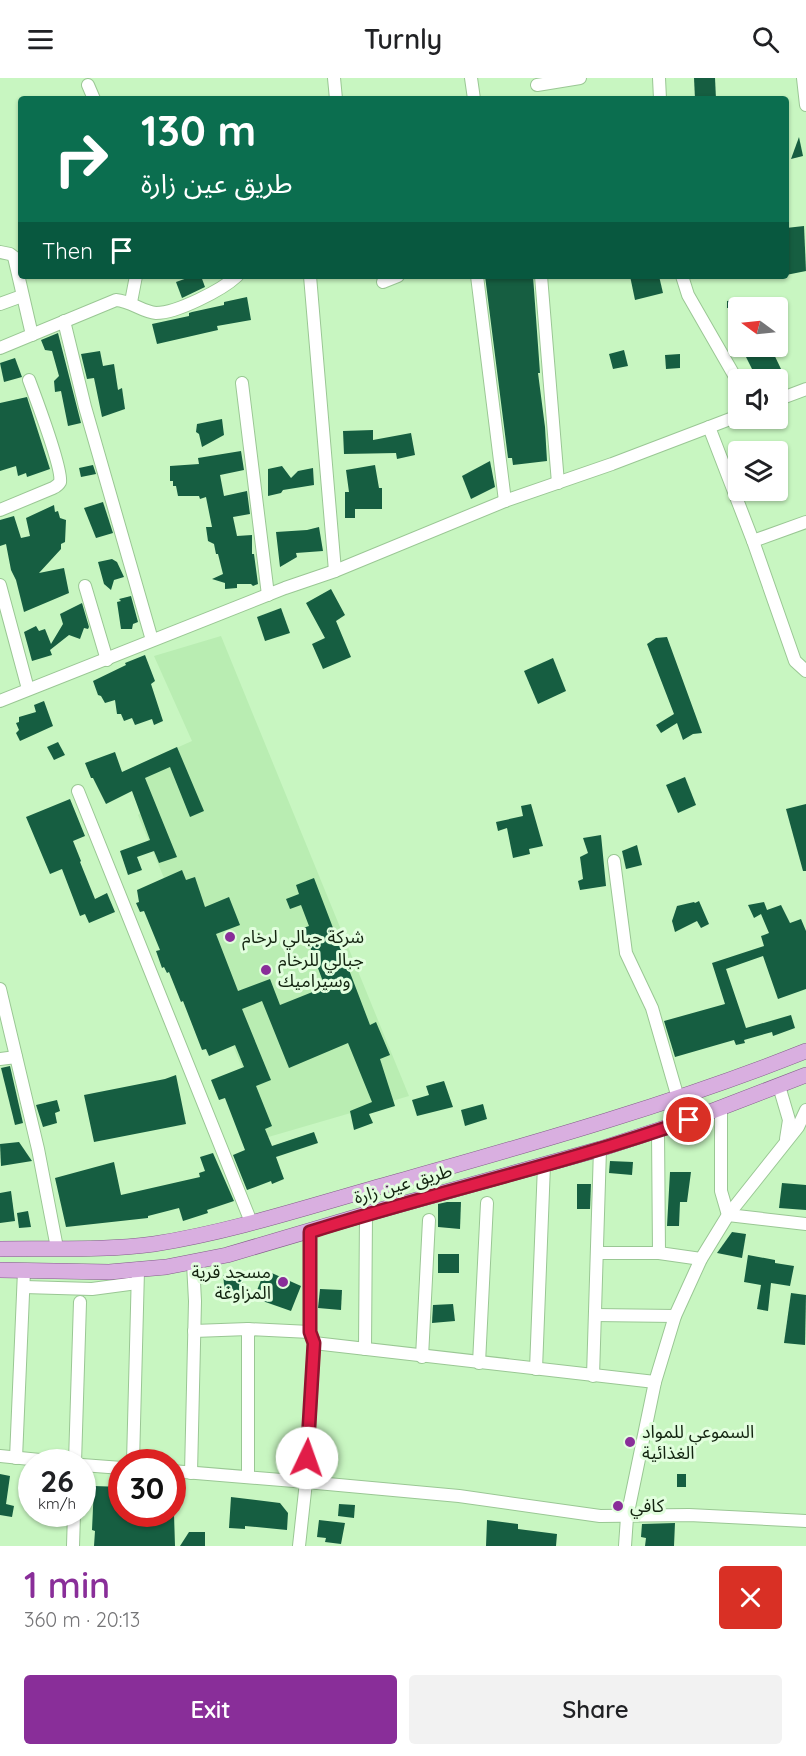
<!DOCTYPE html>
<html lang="en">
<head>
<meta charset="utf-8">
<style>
	body { margin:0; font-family:Quicksand,"Noto Sans Arabic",sans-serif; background:#f2f2f2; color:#202124; height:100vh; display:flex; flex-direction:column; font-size:22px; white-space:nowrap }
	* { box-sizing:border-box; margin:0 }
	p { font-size:20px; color:#757577 }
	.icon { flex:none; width:33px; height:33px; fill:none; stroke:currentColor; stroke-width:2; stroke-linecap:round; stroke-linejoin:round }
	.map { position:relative; height:1468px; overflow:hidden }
	.panel { display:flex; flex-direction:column; background:#fff; flex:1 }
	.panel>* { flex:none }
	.top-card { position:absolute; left:18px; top:18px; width:771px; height:183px; border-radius:6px; box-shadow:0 2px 4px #0004; background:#0b6e4f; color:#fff; overflow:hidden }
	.needle { width:39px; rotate:285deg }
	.buttons { position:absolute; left:728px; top:219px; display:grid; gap:12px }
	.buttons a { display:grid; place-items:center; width:60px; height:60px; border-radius:6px; background:#fff; box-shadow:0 2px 4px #0004; font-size:30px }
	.speed { position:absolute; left:18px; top:1371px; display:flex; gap:12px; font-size:30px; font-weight:700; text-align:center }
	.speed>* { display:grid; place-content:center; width:78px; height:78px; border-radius:50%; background:#fff; box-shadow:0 2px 4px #0004; line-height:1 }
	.speed small { font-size:15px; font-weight:400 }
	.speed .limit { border:9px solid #d22; background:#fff; color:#111 }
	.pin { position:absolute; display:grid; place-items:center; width:51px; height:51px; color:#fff; margin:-26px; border:3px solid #fff; border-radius:50%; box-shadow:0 2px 6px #0007 }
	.me { position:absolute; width:66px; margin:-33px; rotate:3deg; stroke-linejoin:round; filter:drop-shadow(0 0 4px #0008) }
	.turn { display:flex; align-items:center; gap:21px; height:126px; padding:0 24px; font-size:27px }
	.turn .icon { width:78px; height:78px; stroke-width:2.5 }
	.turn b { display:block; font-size:42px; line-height:51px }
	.then { display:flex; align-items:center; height:57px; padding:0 24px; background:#0003; gap:12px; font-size:22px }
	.round { display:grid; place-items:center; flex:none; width:63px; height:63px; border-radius:6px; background:#f2f2f2 }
	.head { display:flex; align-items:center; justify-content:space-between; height:102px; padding:0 24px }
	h1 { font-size:36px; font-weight:600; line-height:45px; color:#892e99 }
	.action { display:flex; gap:12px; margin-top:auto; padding:12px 24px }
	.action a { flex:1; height:69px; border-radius:6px; background:#892e99; color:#fff; font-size:24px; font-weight:600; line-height:69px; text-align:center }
	.action a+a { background:#f2f2f2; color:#202124 }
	header { display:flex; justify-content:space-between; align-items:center; height:78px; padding:0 24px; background:#fff; font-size:27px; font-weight:600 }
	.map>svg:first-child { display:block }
	.built { fill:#b9edb2 }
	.building { fill:#165e41 }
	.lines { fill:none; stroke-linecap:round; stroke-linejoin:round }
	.minor-casing { stroke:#9ac794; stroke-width:14 }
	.major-casing { stroke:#835c8a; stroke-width:16 }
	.minor { stroke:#fff; stroke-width:12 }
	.major { stroke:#d9afe0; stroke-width:15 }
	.route-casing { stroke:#92132f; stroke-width:15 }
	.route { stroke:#e11d48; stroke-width:10 }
	.poi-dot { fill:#892e99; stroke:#e2fede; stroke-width:2 }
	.labels { text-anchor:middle; stroke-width:6; stroke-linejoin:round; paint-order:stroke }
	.poi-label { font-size:18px; fill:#132410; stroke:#e2fede; text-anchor:start }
	.street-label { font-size:18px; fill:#132410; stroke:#e2fede }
</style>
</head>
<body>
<header><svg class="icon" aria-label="menu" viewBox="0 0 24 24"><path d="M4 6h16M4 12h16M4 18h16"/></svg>Turnly<svg class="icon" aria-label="search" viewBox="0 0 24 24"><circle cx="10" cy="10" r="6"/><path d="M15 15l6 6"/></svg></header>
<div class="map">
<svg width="806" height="1468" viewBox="0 0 806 1468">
	<rect width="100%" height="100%" fill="#c8f6c1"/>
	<polygon class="built" points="221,558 409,1018 265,1060 251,1011 138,737 142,734 125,693 192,663 154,578"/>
	<g class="building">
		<polygon points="694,0 715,0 716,21 695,21"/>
		<polygon points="799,59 803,78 791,81"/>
		<polygon points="804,148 806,193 786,197 786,150"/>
		<polygon points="193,198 201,198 205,209 182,220 176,204"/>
		<polygon points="485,198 533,198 540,295 538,295 545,349 547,383 513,387 512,380 508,380"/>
		<polygon points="630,198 659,198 663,215 635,222"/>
		<polygon points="247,219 251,242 217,248 218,252 157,266 152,246 189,238 189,235 192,234 224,227 224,224"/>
		<polygon points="760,219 762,230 727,230 727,223"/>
		<polygon points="58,255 81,345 68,348 61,313 55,314 54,303 59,298 52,273 45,272 41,262"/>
		<polygon points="761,268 770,268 781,291 769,298 767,295 763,297 760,292 754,295 746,279 754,276 753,273"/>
		<polygon points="624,272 628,288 613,291 609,276"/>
		<polygon points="100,273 103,288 114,286 118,312 122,310 125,331 102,339 94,300 87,301 81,276"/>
		<polygon points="680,276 680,290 666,291 665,277"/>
		<polygon points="15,280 22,299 4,304 0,285"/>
		<polygon points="27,319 50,391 27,399 26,395 18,398 16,388 0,393 0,325"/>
		<polygon points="222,341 224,357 202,369 199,356 196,354 197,346"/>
		<polygon points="373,352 373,362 411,355 415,377 397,381 396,375 344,376 343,353"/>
		<polygon points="241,373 244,392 220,397 224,418 247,413 250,436 233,439 237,458 252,457 252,476 254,476 258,506 253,508 251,506 237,506 237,510 225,511 225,505 212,501 223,496 218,476 216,476 214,466 208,463 206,449 212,449 206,419 200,421 199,418 178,418 176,408 173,408 173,403 170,403 170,388 199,386 198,380"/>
		<polygon points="490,383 495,409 471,421 462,398"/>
		<polygon points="93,387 96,396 81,399 79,390"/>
		<polygon points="375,387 379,410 382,410 382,431 355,431 355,440 345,440 345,414 349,414 346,392"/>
		<polygon points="282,388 291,400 298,393 313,390 314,407 283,412 281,415 268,418 268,391"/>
		<polygon points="103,424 113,455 96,460 84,430"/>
		<polygon points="54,427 55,434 58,433 60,440 66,442 65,464 61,466 61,471 39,495 64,490 69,515 24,534 16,502 11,492 6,466 0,468 0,442 14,438 21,460 30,458 26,440"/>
		<polygon points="319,449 323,473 296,475 297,479 280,489 276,454 307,452"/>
		<polygon points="112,481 117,484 124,499 114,502 111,512 104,506 98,484"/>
		<polygon points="331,511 345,537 336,543 351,579 323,591 312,566 325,560 306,525"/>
		<polygon points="131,518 138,544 133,546 132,551 121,551 117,524 121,523 119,521"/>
		<polygon points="82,525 89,549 88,551 84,550 80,561 69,557 50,572 52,577 32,583 24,554 36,548 39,553 45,551 51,566 63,546 60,536"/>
		<polygon points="281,530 290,555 265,563 257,539"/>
		<polygon points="667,559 702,655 693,656 683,662 677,645 661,655 656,647 674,636 647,566 656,560"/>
		<polygon points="145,577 155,603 151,606 163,643 154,647 152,641 135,647 132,640 124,643 121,636 117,636 115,622 105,625 101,618 98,617 93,603 126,587 125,585"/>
		<polygon points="553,580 566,613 538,626 524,593"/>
		<polygon points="44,623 53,648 20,663 16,655 19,652 16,645 19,644 19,639 36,634 34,627"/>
		<polygon points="58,664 65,677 54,682 47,669"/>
		<polygon points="177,669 204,733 190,739 170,689 145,700 177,779 159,785 154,773 137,779 142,792 128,797 120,773 150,762 132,713 106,726 93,700 91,700 85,685 115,674 122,694"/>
		<polygon points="685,699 696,727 678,735 666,707"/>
		<polygon points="70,721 85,758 73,763 81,783 80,784 95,821 107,815 115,834 89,845 85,836 80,838 62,791 50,796 26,739"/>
		<polygon points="531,726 543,768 529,771 530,776 513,780 507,750 498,753 496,744 523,738 521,728"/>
		<polygon points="806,726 806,793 803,793 786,731"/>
		<polygon points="601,757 606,808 580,812 578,803 583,801 580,779 588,775 583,760"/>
		<polygon points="637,767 642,787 626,791 622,773"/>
		<polygon points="182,792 186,802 195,799 205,829 229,819 240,847 216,856 238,913 270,901 280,927 325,909 303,850 309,848 301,827 290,831 286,821 299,816 296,807 314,800 370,947 376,944 390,977 380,981 395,1028 369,1036 373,1045 354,1052 350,1033 372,1024 348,965 289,990 262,923 242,931 271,1002 256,1008 272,1048 265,1051 272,1068 314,1054 318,1065 276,1079 284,1101 272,1106 271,1103 247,1112 233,1077 245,1072 225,1020 219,1022 211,1002 244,989 235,967 209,978 206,971 202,972 183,923 181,924 169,894 167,895 164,889 162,890 156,873 160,872 144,833 140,834 136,825 139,824 137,812"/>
		<polygon points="699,823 709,846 701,850 697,843 675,854 672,843 677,828 694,824 695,825"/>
		<polygon points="764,824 767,832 781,827 790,845 801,841 806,853 806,911 778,921 763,878 726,891 746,950 791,937 795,950 773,958 772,954 744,962 745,965 736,967 734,962 675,979 664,943 725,926 712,885 764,868 761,858 769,855 761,836 754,840 748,827"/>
		<polygon points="10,988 23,1045 15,1047 1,990"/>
		<polygon points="176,997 186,1046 94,1064 84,1017 165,1001"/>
		<polygon points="444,1003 453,1029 417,1038 412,1022 429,1017 426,1008"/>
		<polygon points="57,1022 60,1033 55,1035 57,1045 43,1049 36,1027"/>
		<polygon points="483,1026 487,1041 465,1048 461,1032"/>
		<polygon points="19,1064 32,1083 1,1088 0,1066"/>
		<polygon points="213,1075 234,1123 207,1132 208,1135 183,1143 179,1130 148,1138 148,1140 66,1149 55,1100 114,1084 121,1117 200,1099 199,1095 205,1093 200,1079"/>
		<polygon points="610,1083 633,1084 632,1097 609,1095"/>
		<polygon points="670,1094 691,1094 687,1124 680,1124 679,1148 667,1148"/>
		<polygon points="782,1105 806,1107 806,1132 779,1130"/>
		<polygon points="577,1106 591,1106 590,1131 577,1131"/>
		<polygon points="11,1113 15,1143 0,1145 0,1115"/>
		<polygon points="447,1124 461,1124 460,1151 438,1149 438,1126"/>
		<polygon points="28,1133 31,1149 19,1150 17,1135"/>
		<polygon points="732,1154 746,1156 742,1180 717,1175"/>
		<rect x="438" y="1176" width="21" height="19"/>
		<polygon points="748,1177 775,1182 775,1185 794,1188 790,1208 771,1205 768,1233 757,1231 761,1207 744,1204"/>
		<polygon points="265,1192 301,1208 291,1233 254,1220"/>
		<polygon points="241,1195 244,1219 226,1222 223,1197"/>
		<polygon points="320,1211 342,1212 341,1232 318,1230"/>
		<polygon points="791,1215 806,1217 805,1267 784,1265"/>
		<polygon points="453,1226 455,1243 432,1245 433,1227"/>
		<polygon points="0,1396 10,1398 6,1426 14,1428 12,1439 0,1437"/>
		<rect x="677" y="1396" width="9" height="13"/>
		<polygon points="94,1408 122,1409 122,1436 135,1436 135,1439 163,1441 162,1436 174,1436 175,1468 94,1468 95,1453 92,1452"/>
		<polygon points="231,1419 280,1425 288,1435 287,1452 245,1448 245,1451 229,1450"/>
		<polygon points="339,1426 355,1427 354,1440 338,1438"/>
		<polygon points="319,1442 345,1445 341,1466 325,1464 326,1460 317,1459"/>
		<polygon points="487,1442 518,1446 518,1451 557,1456 556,1468 486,1468"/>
		<polygon points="675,1445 674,1468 645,1468 646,1460 641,1459 642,1446"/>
		<polygon points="189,1454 205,1454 205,1468 180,1468"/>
	</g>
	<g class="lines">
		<defs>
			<g id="minor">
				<polyline points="334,0 336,21"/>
				<polyline points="471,0 474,21"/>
				<polyline points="659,0 660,21"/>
				<polyline points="803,0 806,27"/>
				<polyline points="88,7 94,21"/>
				<polyline points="537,7 580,0"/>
				<polyline points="0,174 10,176 14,179 32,257"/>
				<polyline points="310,198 335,493"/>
				<polyline points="477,198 505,423"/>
				<polyline points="541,198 558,405"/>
				<polyline points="682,198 688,217 738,304"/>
				<polyline points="383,204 398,198"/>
				<polyline points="131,224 136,198"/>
				<polyline points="0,226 22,218"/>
				<polyline points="64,243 85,329 152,562"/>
				<path d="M0 270 116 222C131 223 142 234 156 235 177 235 222 212 237 198"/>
				<polyline points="242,305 268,517"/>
				<polyline points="777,322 806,311"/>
				<polyline points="709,349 753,463 795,583 806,593"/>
				<path d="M0 432 53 410C55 409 59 406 60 404 63 392 35 318 29 302"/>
				<polyline points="753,463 806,444"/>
				<polyline points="0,507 28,611"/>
				<polyline points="85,508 107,582"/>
				<polyline points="0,623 285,510 335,493 505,423 612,386 738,338"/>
				<polyline points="78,713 251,1144"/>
				<polyline points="614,783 626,875 652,930 678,1020"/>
				<polyline points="0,911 38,1071 57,1170"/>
				<polyline points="0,981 16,979"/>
				<polyline points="779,1008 789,1042 786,1061"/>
				<polyline points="721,1030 721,1113 728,1137 806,1146"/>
				<polyline points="658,1053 659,1175 701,1181"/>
				<polyline points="598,1175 659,1175"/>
				<polyline points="24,1209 92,1211 137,1205"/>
				<polyline points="595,1237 675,1238"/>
				<polyline points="194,1253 248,1251"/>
				<polyline points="314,1265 655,1304"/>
				<polyline points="365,1271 366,1136"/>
				<polyline points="422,1279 429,1142"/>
				<polyline points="479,1285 487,1125"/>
				<polyline points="536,1291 544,1087"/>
				<polyline points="593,1298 600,1071"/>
				<polyline points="0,1378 60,1384"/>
				<polyline points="16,1380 24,1193"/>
				<polyline points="75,1384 80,1224"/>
				<polyline points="133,1384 138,1192"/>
				<polyline points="82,1387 122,1390"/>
				<polyline points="172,1393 306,1404 459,1418 600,1438 689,1437 806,1443"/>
				<polyline points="191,1395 195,1223 193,1185"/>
				<polyline points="248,1399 248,1251 310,1254"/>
				<polyline points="73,1468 74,1436"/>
				<polyline points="299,1468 306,1404 314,1265 310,1254 310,1154"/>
				<polyline points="625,1468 627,1439 655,1304 675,1238 701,1181 728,1137 798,1049 806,1032"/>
			</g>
			<g id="major">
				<path d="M0 1171C51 1170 103 1173 154 1166 236 1153 316 1126 396 1104 534 1065 673 1026 806 973"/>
				<polyline points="0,1192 109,1194 166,1189 227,1177 366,1136 600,1071 689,1042 806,997"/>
			</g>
		</defs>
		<use href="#minor" class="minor-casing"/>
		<use href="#major" class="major-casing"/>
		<use href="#minor" class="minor"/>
		<use href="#major" class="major"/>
	</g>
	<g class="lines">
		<defs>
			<path id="route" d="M307 1380 314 1265 310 1254V1154C436 1114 565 1086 689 1042"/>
		</defs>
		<use href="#route" class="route-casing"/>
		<use href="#route" class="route"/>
	</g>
	<g class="poi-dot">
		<circle cx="230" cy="859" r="6"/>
		<circle cx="266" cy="892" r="6"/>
		<circle cx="283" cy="1204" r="6"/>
		<circle cx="630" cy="1364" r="6"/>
		<circle cx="618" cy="1428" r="6"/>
	</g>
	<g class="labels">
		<g class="poi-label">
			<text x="242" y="865">شركة جبالي لرخام</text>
			<text x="278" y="888">جبالي للرخام<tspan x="278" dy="21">وسيراميك</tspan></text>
			<text x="271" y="1200" text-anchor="end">مسجد قرية<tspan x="271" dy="21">المزاوغة</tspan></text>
			<text x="642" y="1360">السموعي للمواد<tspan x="642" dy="21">الغذائية</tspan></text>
			<text x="630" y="1434">كافي</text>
		</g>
		<g class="street-label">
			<text transform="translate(403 1106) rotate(-16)" y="6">طريق عين زارة</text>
		</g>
	</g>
</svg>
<div class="buttons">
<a><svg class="needle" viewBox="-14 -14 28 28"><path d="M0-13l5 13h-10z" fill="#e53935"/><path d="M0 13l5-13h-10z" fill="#757577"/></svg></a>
<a><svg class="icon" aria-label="sound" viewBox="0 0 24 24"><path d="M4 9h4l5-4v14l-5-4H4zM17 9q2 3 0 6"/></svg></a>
<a><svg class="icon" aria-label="layers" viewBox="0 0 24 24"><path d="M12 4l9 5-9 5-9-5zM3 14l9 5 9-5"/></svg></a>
</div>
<div class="speed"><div>26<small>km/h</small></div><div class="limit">30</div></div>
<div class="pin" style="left:689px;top:1042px;background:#d93025"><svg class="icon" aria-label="arrive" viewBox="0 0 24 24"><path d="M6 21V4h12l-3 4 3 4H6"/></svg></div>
<svg class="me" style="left:307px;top:1380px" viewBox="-20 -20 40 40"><circle r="19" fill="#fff"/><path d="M0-13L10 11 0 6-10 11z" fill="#e11d48"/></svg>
<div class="top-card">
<div class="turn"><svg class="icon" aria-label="right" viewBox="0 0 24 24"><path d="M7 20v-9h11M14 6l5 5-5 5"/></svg><div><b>130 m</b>طريق عين زارة</div></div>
<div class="then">Then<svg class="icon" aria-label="arrive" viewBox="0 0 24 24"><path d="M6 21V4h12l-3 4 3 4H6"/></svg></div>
</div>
</div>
<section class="panel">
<div class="head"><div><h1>1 min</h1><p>360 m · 20:13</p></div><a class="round" style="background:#d93025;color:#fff"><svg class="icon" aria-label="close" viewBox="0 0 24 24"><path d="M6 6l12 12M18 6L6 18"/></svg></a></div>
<div class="action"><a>Exit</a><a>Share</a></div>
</section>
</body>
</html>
